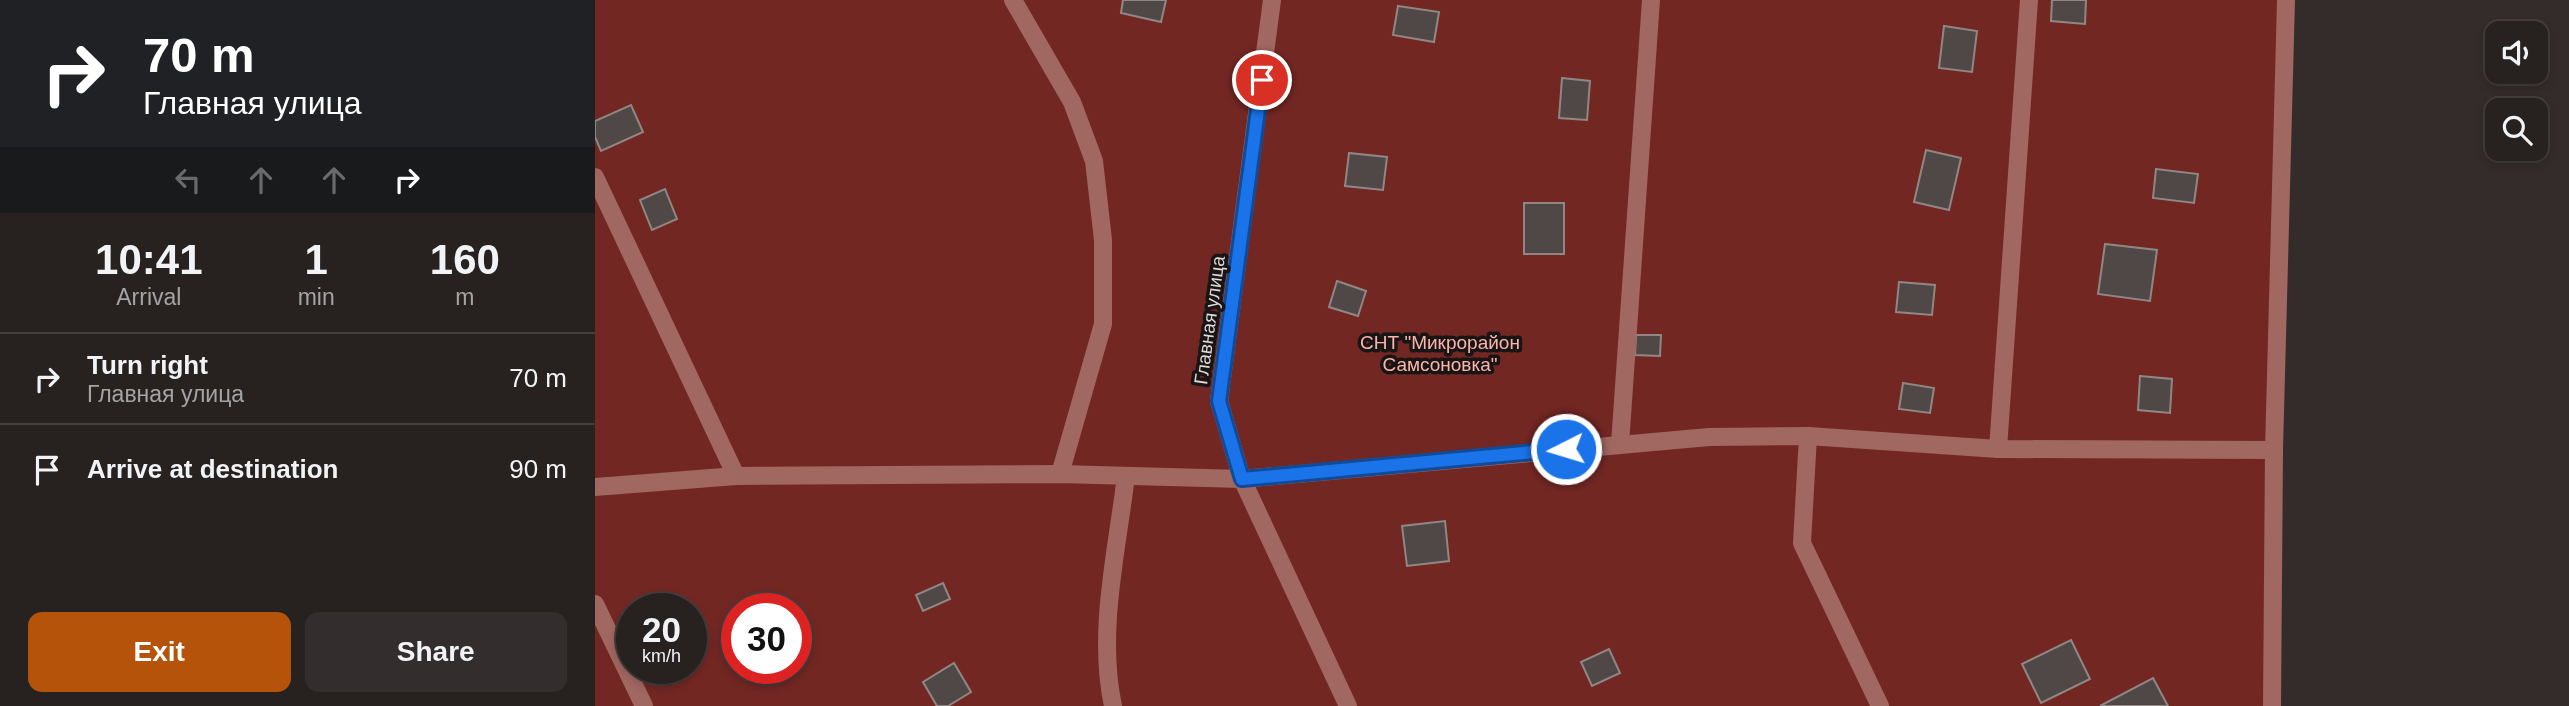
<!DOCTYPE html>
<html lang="en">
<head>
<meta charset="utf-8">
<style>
	body { margin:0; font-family:Arial,sans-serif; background:#332e2d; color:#f1f3f6; height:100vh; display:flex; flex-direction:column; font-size:26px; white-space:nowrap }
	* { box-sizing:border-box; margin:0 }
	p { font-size:23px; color:#a4a3a5 }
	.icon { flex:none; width:38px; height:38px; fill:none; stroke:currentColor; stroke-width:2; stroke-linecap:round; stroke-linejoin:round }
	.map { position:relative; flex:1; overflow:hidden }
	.drawer { display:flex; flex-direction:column; background:#272120; width:595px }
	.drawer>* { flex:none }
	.top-card { background:#202124; color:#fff; overflow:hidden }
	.fabs { position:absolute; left:1890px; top:21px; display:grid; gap:14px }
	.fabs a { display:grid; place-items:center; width:63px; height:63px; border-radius:14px; background:#272120; box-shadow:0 4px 10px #0003,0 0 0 2px #433e3e; font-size:35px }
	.speed { position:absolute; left:21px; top:593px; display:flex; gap:14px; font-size:35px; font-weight:700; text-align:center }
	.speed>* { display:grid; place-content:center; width:91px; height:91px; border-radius:50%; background:#272120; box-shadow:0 4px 10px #0003,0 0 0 2px #433e3e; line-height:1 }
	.speed small { font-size:18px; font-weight:400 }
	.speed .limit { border:10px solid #d22; background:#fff; color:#111 }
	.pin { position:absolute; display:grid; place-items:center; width:60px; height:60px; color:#fff; margin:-30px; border:4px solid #fff; border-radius:50%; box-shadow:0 2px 7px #0007 }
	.me { position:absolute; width:77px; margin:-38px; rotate:265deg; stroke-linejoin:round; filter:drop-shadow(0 0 5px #0008) }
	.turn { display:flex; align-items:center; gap:24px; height:147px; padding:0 28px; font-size:32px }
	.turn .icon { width:91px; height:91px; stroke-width:2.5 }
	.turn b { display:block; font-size:49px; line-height:60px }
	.lanes { display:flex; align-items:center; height:66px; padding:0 28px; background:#0003; justify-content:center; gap:35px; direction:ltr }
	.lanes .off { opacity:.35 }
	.eta { display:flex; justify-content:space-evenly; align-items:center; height:119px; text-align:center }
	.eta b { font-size:42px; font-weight:700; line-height:49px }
	.cta { display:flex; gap:14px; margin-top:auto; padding:14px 28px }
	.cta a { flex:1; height:80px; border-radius:14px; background:#b45309; color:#fff; font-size:28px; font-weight:700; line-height:80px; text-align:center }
	.cta a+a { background:#332e2d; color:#f1f3f6 }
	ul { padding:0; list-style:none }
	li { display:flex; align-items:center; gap:21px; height:91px; padding:0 28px; border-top:2px solid #433e3e }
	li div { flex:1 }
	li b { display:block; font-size:26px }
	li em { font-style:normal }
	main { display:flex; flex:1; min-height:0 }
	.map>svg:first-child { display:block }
	.green { fill:#732723; fill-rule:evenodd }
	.building { fill:#504847; stroke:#908785; stroke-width:2 }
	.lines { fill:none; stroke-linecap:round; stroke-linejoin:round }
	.minor { stroke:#a16761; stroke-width:18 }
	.route-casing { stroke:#114b97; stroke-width:18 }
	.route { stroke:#1a73e8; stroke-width:12 }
	.labels { text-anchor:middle; stroke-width:7; stroke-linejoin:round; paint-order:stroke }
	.street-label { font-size:19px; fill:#dfdad9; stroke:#191515 }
	.park-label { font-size:19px; fill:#fbb4ac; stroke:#191515 }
</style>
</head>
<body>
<main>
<section class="drawer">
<div class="top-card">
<div class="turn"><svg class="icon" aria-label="right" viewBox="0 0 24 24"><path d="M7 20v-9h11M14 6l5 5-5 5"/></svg><div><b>70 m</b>Главная улица</div></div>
<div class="lanes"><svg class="icon off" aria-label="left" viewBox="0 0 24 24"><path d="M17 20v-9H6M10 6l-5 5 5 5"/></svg><svg class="icon off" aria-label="ahead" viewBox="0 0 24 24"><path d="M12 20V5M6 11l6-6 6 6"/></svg><svg class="icon off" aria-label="ahead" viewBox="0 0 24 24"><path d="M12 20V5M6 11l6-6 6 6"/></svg><svg class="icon" aria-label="right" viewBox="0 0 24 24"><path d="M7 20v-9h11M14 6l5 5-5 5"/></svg></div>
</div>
<div class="eta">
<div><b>10:41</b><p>Arrival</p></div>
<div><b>1</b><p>min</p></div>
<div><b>160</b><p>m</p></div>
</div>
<ul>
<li><svg class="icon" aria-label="right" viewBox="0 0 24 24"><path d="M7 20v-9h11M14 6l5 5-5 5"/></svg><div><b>Turn right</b><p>Главная улица</p></div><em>70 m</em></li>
<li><svg class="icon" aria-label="arrive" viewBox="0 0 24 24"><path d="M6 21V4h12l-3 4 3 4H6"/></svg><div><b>Arrive at destination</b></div><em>90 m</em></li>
</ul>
<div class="cta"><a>Exit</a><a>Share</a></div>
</section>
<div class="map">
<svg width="1974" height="706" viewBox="0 0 1974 706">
	<rect width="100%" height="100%" fill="#342c2b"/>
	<path class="green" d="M0 0H1691L1677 706H0ZM37 609H96V668H37ZM142 609H201V668H142Z"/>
	<g class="building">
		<polygon points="528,0 571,0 566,22 526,13"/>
		<polygon points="1457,0 1491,0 1490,24 1456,21"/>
		<polygon points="803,6 844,12 839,42 798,35"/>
		<polygon points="1349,26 1382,31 1377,72 1344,68"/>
		<polygon points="967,78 995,81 992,120 964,118"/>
		<polygon points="36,105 48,132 6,151 0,137 0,121"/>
		<polygon points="1331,150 1366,158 1354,210 1319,202"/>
		<polygon points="754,153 792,157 788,190 750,186"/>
		<polygon points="1561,169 1603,174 1599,203 1558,198"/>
		<polygon points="70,189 82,219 57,230 45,200"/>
		<rect x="929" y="203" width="40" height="51"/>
		<polygon points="1510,244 1562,250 1555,301 1503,294"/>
		<polygon points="742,281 771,291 763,316 734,307"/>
		<polygon points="1304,282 1340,285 1337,315 1301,312"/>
		<polygon points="1041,335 1066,335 1065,356 1040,355"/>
		<polygon points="1545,376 1577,379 1575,413 1543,410"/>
		<polygon points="1308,383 1339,388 1335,413 1304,409"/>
		<polygon points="850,521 854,561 812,566 807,526"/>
		<polygon points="348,583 355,599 328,611 321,595"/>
		<polygon points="1476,640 1495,679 1446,703 1427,664"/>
		<polygon points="1014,649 1025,673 997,686 986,662"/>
		<polygon points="359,663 376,692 353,706 342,706 328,682"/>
		<polygon points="1558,678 1573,706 1505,706"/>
	</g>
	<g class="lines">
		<g class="minor">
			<polyline points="418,0 477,102 499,161 508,240 508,324 465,474"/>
			<polyline points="677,0 624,401 647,479 753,706"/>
			<polyline points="0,177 141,476"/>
			<polyline points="1213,436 1207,543 1285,706"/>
			<polyline points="1025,444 1056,0"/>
			<polyline points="1403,449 1434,0"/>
			<polyline points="0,487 141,476 465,474 647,479 1114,437 1213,436 1403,449 1679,450"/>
			<polyline points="0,604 49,706"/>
			<path d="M518 706C502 632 522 551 531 476"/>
			<polyline points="1677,706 1679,450 1691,0"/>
		</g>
	</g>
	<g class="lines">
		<defs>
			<polyline id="route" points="667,80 624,401 647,479 971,449"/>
		</defs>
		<use href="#route" class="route-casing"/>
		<use href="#route" class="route"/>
	</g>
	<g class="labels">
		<g class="street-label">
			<text transform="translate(614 320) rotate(-82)" y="7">Главная улица</text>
		</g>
		<g class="park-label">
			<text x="845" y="349">СНТ "Микрорайон<tspan x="845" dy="22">Самсоновка"</tspan></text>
		</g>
	</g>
</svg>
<div class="fabs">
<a><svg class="icon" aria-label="sound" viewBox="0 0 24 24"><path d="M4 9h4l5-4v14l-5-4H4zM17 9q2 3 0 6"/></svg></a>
<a><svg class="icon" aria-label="search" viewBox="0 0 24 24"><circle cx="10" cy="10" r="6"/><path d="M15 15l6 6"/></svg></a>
</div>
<div class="speed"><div>20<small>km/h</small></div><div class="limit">30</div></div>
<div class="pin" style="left:667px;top:80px;background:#d93025"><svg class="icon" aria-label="arrive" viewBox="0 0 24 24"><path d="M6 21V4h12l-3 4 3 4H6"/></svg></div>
<svg class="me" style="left:971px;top:449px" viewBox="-20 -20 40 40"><circle r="17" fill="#1a73e8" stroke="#fff" stroke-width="3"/><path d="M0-11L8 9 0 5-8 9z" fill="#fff"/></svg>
</div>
</main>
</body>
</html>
